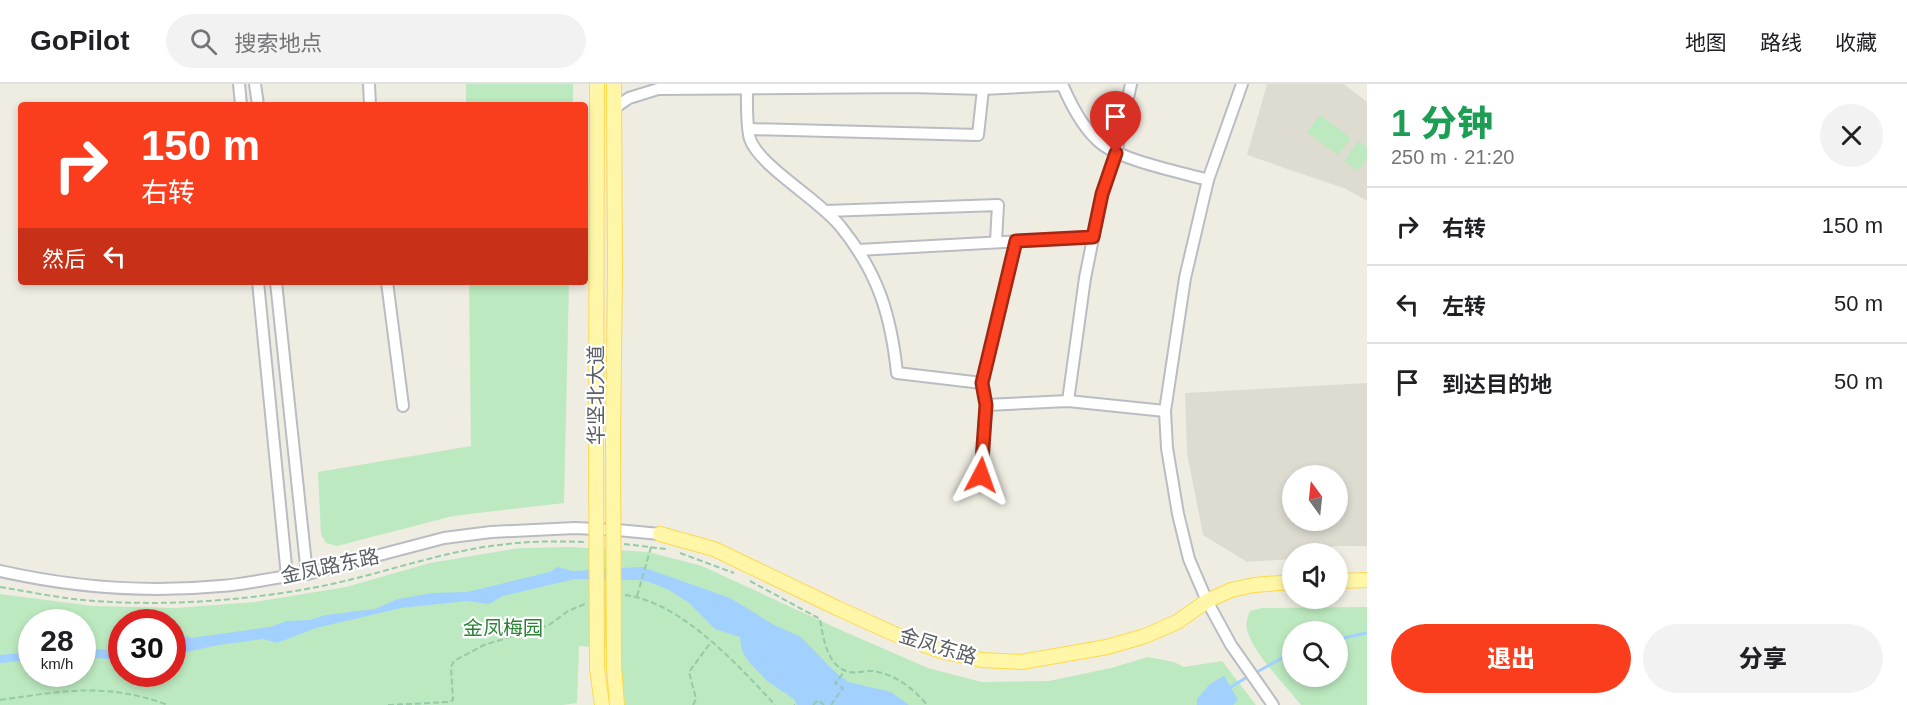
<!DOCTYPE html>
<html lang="zh">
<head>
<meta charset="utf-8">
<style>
	body { margin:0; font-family:Arial,"Noto Sans SC",sans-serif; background:#f2f2f2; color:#202124; height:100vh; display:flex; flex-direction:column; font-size:22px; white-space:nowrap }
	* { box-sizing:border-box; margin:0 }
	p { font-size:20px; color:#757577 }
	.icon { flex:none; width:33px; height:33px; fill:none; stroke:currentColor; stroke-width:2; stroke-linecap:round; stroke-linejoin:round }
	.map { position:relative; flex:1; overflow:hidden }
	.drawer { display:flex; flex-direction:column; background:#fff; width:540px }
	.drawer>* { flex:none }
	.banner { position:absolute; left:18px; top:18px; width:570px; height:183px; border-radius:6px; box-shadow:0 3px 9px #0003; background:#fa3d1d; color:#fff; overflow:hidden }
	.needle { width:39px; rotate:345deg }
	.controls { position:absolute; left:1282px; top:381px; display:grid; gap:12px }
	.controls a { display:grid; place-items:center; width:66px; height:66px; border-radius:50%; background:#fff; box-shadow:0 3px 9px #0003; font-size:30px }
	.speed { position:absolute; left:18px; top:525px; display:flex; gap:12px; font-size:30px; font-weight:700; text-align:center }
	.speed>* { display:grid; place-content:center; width:78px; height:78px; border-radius:50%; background:#fff; box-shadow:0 3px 9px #0003; line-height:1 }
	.speed small { font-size:15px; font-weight:400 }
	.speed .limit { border:9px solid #d22; background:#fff; color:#111 }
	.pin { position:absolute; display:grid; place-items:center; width:51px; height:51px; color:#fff; margin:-62px -26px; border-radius:50% 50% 50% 0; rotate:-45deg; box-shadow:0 0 6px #0007 }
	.pin .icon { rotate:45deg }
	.me { position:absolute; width:66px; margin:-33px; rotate:4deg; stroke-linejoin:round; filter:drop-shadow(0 0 4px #0008) }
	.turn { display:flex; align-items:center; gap:21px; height:126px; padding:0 24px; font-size:27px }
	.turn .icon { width:78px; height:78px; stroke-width:2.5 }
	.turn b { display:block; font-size:42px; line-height:51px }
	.then { display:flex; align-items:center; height:57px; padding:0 24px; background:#0003; gap:12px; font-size:22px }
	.round { display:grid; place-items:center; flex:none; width:63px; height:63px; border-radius:32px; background:#f2f2f2 }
	.summary { display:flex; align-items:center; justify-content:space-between; height:102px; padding:0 24px }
	h1 { font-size:36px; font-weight:800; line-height:45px; color:#1e9e55 }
	.primary-button { display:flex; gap:12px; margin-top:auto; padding:12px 24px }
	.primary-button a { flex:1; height:69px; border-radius:36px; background:#fa3d1d; color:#fff; font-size:24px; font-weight:800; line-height:69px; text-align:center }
	.primary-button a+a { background:#f2f2f2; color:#202124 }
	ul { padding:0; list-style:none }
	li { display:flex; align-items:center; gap:18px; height:78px; padding:0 24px; border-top:2px solid #e0e0e0 }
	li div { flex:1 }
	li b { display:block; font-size:22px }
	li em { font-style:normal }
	header { display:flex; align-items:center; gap:36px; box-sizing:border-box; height:84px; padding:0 30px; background:#fff; border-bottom:2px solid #e0e0e0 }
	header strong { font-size:28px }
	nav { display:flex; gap:33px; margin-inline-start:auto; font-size:21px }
	.search { width:420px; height:54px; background:#f2f2f2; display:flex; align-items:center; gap:15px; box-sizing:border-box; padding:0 21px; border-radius:33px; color:#757577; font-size:22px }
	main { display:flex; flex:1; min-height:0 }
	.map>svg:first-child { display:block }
	.education { fill:#dedcd1; fill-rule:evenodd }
	.green { fill:#bce9bf; fill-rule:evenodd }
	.water { fill:#a2d0ff }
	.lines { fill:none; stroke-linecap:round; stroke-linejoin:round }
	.stream { stroke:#a2d0ff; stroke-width:3 }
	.minor-casing { stroke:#babcc3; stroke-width:14 }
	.major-casing { stroke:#ffd94b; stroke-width:16 }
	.path { stroke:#94caa7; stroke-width:2; stroke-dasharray:6 3; stroke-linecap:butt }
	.minor { stroke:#fff; stroke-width:10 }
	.major { stroke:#fff7a7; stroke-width:14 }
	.major-bridge-casing { stroke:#ffd94b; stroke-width:16; stroke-linecap:butt }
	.major-bridge { stroke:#fff7a7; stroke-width:14 }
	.route-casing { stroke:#a22813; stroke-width:15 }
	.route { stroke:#fa3d1d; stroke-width:10 }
	.labels { text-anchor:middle; stroke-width:4.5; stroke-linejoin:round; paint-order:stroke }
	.street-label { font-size:20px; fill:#5a5e65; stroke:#fff }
	.park-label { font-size:20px; fill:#2b8335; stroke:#fff }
</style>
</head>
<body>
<header>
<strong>GoPilot</strong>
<div class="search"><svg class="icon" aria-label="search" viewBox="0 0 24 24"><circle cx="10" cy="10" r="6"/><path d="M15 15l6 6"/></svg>搜索地点</div>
<nav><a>地图</a><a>路线</a><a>收藏</a></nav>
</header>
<main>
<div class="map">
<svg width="1367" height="621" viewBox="0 0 1367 621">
	<rect width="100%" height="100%" fill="#efede2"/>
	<g class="education">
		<polygon points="1267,0 1344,0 1367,18 1367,117 1346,105 1247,71"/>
		<path d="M1367 299V462H1332L1325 469 1293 470V475L1247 478 1203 451 1187 369 1185 309ZM1293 392H1338V436H1293Z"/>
	</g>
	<g class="green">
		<polygon points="466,0 573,0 573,21 492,21 492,19 466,21"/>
		<polygon points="1320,31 1351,54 1338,71 1307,48"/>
		<polygon points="1358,57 1367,63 1367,74 1358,87 1344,77"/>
		<polygon points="469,198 569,198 564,419 453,432 337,462 326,459 321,450 318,388 471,362"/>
		<path d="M570 463 648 468 702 482 843 547 928 584 981 598 1049 597 1111 584 1148 573 1174 578 1184 583 1222 577 1256 621H621L613 564 579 562 577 619 562 621H0V510L93 522 176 524 255 518 346 503 430 479 519 464ZM32 538H82V590H32ZM122 538H172V590H122Z"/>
		<path d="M1367 523V621H1301C1286 602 1255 571 1248 549 1245 542 1247 533 1250 527L1262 524ZM1293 548H1338V592H1293Z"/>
	</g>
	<g class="water">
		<polygon points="557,483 573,487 642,483 730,514 774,541 801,553 833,586 848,598 891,608 909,621 797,621 794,615 767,597 749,578 742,567 740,553 715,545 688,518 669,506 649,498 640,496 575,495 503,512 489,520 466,517 401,524 316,544 277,559 263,555 218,561 173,571 173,549 175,548 191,554 270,543 287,537 310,536 326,531 375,525 398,515 433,509 467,508 550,488"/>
		<polygon points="83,565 121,566 121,576 83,573"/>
		<polygon points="31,568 31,576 0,579 0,571"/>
		<polygon points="1224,592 1238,616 1233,621 1197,621 1197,615 1210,600"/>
	</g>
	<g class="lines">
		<g class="stream">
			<polyline points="1338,555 1367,549"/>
			<polyline points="1255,589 1293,568"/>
			<polyline points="1229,604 1249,592"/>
		</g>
		<defs>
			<g id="minor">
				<polyline points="239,0 241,21"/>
				<polyline points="255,0 258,21"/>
				<polyline points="369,0 370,21"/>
				<path d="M747 0C747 15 746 41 750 55 760 83 820 116 841 143 878 189 891 231 897 289L982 299 986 321 1068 317 1165 327"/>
				<path d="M1062 0C1071 21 1084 47 1103 61 1125 77 1180 88 1208 96"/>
				<polyline points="1242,0 1208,96 1185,194 1165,327 1167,364 1178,430 1189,475 1207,517 1231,561 1273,621"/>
				<polyline points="613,25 629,14 658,5 910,3 983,5 1062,1"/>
				<polyline points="749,45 978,51 983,5"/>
				<polyline points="826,127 998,121 996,157"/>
				<polyline points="858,166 1093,153"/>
				<polyline points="258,198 287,492"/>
				<polyline points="276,198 307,490"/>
				<polyline points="387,198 403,322"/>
				<polyline points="982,299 1016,157"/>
				<polyline points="1068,317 1085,194 1102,110 1116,69 1131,0"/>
				<polyline points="981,391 986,321"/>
				<path d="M0 487C71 503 148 509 221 502 250 500 278 492 307 490L444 454 491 448 575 444 617 446 660 450"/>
			</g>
			<g id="major">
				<polyline points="596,356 597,0"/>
				<polyline points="613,356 615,187 614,0"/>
				<polyline points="660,450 714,465 837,524 899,552 941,567 982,576 1021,578 1107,563 1145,552 1177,538 1207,517 1231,506 1254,501 1293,498"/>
				<polyline points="1338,497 1367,496"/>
				<polyline points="614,583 617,621"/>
				<polyline points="597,584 602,621"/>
			</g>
		</defs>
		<use href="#minor" class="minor-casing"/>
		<use href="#major" class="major-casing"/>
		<g class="path">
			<polyline points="624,460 666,465"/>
			<polyline points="680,469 734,489"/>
			<path d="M750 497 820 535C823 553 827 584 850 588 859 590 868 585 878 588 897 592 915 606 927 621"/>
			<path d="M0 503C31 508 63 515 95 517 167 522 241 517 312 504 378 492 442 466 508 460 533 457 560 457 585 458"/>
			<path d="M625 511C681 518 738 581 775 621"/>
			<polyline points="637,512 651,463"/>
			<path d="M0 616C64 607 105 598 168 621"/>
			<polyline points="388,621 449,618 453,616 451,583 454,577 484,561 549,541 568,527 585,520"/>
			<polyline points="693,621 696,615 689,588 711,558"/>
			<polyline points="794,621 795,621"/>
			<polyline points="813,621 818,616 824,621"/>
			<polyline points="831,621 843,604 835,599 845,587"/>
		</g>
		<use href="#minor" class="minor"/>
		<use href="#major" class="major"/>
		<defs>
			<g id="major-bridge">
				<polyline points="596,356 597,584"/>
				<polyline points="613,356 614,583"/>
			</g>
		</defs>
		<use href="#major-bridge" class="major-bridge-casing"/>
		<use href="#major-bridge" class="major-bridge"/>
	</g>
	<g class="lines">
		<defs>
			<polyline id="route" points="981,391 986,321 982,299 1016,157 1093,153 1102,110 1116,69"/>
		</defs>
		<use href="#route" class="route-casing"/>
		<use href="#route" class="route"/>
	</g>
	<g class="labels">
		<g class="street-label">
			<text transform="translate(596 311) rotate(-90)" y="7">华坚北大道</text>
			<text transform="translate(330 482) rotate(-12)" y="7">金凤路东路</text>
			<text transform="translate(938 562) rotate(17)" y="7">金凤东路</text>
		</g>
		<g class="park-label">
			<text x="503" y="551">金凤梅园</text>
		</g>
	</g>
</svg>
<div class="controls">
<a><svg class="needle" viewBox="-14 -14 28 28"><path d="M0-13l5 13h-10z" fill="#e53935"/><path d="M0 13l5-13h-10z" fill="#757577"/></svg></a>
<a><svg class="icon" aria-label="sound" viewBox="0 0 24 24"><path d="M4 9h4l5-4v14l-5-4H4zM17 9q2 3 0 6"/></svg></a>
<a><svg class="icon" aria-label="search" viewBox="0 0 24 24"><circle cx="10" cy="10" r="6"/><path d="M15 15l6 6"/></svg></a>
</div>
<div class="speed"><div>28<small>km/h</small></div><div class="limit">30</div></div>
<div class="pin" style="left:1116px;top:69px;background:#d93025"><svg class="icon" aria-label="arrive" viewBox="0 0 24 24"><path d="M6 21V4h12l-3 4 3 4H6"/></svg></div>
<svg class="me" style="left:981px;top:391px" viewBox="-20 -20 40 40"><path d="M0-17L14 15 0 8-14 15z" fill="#fa3d1d" stroke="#fff" stroke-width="4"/></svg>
<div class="banner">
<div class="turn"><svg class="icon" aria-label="right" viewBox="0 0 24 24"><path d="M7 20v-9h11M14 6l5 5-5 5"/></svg><div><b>150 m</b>右转</div></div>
<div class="then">然后<svg class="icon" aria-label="left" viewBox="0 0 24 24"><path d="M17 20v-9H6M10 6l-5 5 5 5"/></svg></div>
</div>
</div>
<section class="drawer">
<div class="summary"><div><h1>1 分钟</h1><p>250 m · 21:20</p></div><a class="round"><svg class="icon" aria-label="close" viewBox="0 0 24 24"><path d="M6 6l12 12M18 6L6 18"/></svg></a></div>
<ul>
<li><svg class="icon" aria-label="right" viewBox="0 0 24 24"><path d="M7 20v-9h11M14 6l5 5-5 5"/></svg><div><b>右转</b></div><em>150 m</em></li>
<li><svg class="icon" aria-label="left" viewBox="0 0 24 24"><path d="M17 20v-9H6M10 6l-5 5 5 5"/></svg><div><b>左转</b></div><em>50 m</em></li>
<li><svg class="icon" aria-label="arrive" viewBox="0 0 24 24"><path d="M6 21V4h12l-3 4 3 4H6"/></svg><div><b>到达目的地</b></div><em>50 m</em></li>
</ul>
<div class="primary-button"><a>退出</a><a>分享</a></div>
</section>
</main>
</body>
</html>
